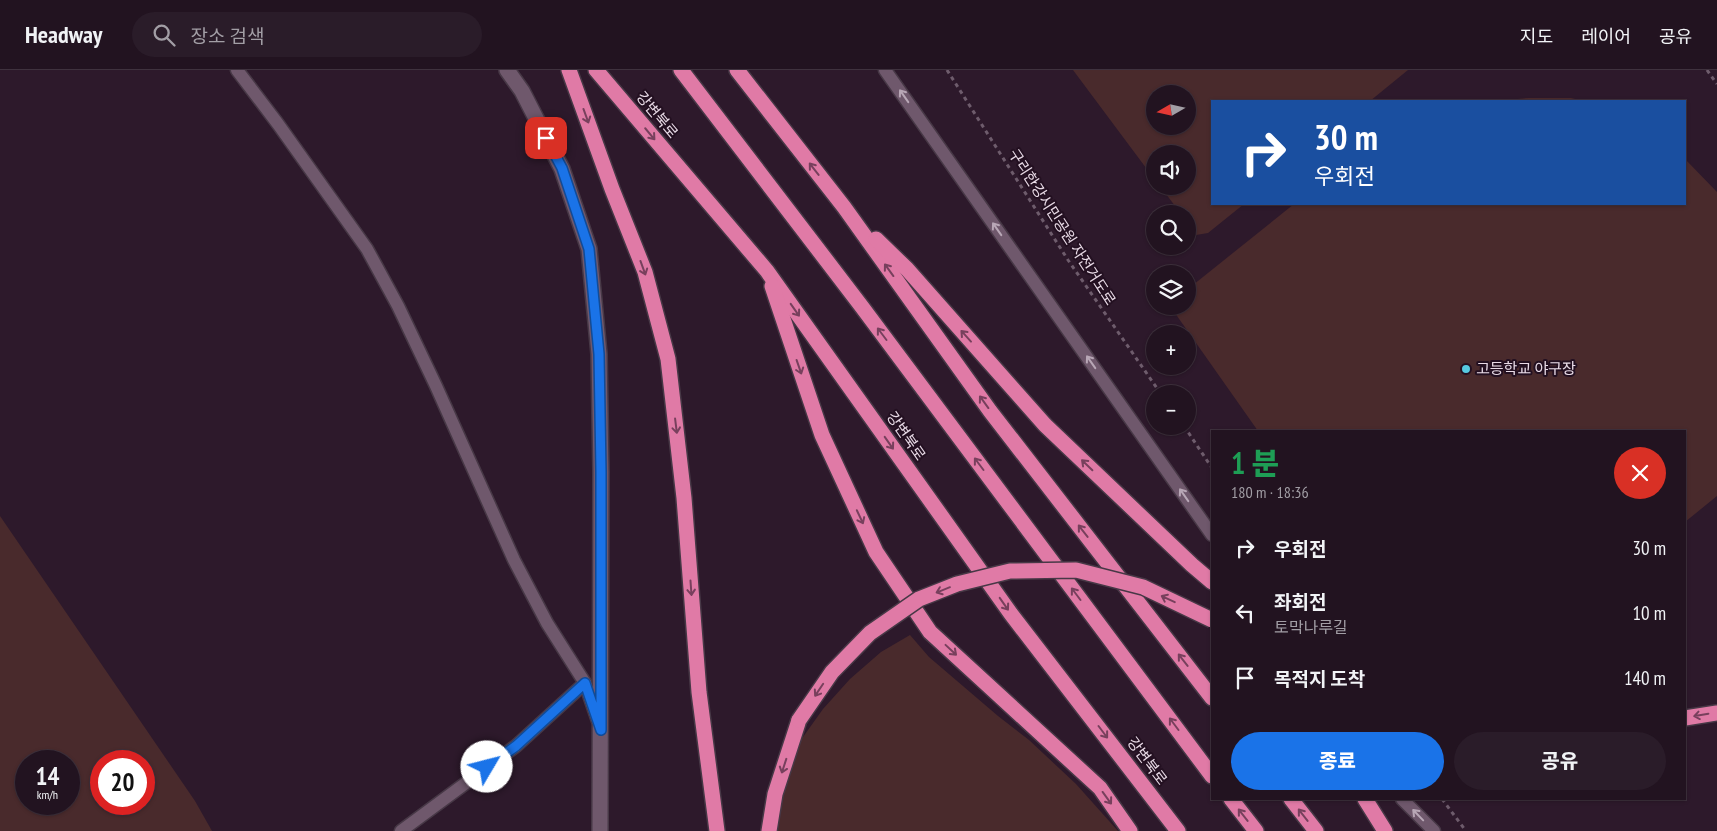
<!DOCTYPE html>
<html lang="ko">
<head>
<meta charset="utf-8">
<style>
	body { margin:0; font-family:"PT Sans Narrow","Noto Sans KR",sans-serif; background:#2a1c29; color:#f1f3f6; height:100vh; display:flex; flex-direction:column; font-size:19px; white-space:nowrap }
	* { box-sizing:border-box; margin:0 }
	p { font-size:16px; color:#a29ea5 }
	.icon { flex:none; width:28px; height:28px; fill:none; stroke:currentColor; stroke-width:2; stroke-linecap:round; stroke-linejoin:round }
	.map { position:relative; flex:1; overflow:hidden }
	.panel { position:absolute; left:1211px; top:360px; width:475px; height:370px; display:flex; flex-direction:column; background:#221320; border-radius:0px; box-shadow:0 1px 4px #0004,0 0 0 1px #3f323e }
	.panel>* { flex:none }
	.hud { position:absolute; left:1211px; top:30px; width:475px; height:105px; border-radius:0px; box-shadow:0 1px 4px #0004,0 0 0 1px #3f323e; background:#1a4fa0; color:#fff; overflow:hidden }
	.needle { width:32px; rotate:261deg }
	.tools { position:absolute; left:1146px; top:15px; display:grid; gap:10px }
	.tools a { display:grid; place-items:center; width:50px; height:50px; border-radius:50%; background:#221320; box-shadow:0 1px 4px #0004,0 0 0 1px #3f323e; font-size:25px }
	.speed { position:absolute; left:15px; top:680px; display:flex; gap:10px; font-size:25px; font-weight:700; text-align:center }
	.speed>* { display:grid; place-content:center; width:65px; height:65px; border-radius:50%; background:#221320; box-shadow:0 1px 4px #0004,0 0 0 1px #3f323e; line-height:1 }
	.speed small { font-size:12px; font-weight:400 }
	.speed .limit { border:8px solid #d22; background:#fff; color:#111 }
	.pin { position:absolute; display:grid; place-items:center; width:42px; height:42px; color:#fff; margin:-21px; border-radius:10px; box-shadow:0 2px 8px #0006 }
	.me { position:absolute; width:55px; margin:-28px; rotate:53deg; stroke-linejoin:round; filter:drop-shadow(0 0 4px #0008) }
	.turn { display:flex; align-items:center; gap:18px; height:105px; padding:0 20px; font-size:22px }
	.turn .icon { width:65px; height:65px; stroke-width:2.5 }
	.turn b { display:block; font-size:35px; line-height:42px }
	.round { display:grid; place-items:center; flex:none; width:52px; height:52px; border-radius:26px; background:#2a1c29 }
	.headline { display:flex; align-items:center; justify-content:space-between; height:85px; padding:0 20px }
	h1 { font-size:30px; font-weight:800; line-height:38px; color:#1e9e55 }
	.cta { display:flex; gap:10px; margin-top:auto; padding:10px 20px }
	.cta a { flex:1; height:58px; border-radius:30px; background:#1a73e8; color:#fff; font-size:20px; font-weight:800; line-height:58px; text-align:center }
	.cta a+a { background:#2a1c29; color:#f1f3f6 }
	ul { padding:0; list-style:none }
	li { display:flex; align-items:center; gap:15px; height:65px; padding:0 20px }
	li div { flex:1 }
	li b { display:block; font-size:19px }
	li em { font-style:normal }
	header { display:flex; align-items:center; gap:30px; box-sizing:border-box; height:70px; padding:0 25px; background:#221320; border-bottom:1px solid #3f323e }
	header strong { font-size:24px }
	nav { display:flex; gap:28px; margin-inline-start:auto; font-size:18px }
	.search { width:350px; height:45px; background:#2a1c29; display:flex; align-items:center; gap:12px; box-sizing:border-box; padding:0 18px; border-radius:28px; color:#a29ea5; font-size:19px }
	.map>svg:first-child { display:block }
	.green { fill:#492a2c; fill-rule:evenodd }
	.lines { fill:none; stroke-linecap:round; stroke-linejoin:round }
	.lane-casing { stroke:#473846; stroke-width:15 }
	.street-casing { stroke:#473846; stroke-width:18 }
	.highway-casing { stroke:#473846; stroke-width:18 }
	.path { stroke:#6e5c6c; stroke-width:3; stroke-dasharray:4 4; stroke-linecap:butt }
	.lane { stroke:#6f586c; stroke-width:12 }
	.street { stroke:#6f586c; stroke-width:15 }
	.highway { stroke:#e07aa6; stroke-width:15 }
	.highway-bridge-casing { stroke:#473846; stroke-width:18; stroke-linecap:butt }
	.highway-bridge { stroke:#e07aa6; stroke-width:15 }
	.oneway { stroke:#b8a7b6 }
	.oneway2 { stroke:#78405d }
	.route-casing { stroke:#114b97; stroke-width:12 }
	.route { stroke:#1a73e8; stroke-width:9 }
	.poi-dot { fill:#56c9e0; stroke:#231021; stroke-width:2 }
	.labels { text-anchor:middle; stroke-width:4; stroke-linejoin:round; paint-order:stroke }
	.street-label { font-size:15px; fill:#e9dbe7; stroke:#231021 }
	.poi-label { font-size:15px; fill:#e9dbe7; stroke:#231021; text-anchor:start }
</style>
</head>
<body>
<header>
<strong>Headway</strong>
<div class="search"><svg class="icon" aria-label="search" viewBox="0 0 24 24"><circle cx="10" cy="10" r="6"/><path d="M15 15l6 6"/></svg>장소 검색</div>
<nav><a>지도</a><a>레이어</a><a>공유</a></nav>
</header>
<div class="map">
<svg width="1717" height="761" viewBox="0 0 1717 761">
	<rect width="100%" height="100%" fill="#2d192b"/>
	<g class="green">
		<path d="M1073 0H1408L1370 31H1212V134H1244L1208 163 1196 165 1188 153V144H1181L1160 116H1188V84H1155V110ZM1155 24H1188V56H1155Z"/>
		<polygon points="1528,28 1571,28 1584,31 1494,31"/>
		<polygon points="1685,89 1717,122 1717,426 1685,452 1685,361 1258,361 1170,236 1188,236 1188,219 1294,134 1685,134"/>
		<path d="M0 446 195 731 212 761H0ZM26 691H69V734H26ZM144 691V734H101V691Z"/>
		<polygon points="910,565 929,587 998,646 1029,670 1076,714 1118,761 775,761 778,739 798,674 823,639 850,609 881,582"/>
	</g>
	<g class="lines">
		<defs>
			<g id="lane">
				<polyline points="237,0 278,54 367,179 398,236 436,316 514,490 547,553 585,613 598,651"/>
				<polyline points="885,0 1212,465"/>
				<polyline points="1402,729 1434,761"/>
				<polyline points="401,761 516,676 585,613"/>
			</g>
			<polyline id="street" points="507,0 522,21 562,99 589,179 599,284 601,402 600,761"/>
			<g id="highway">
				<polyline points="569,0 612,119 645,202 668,289 684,428 699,622 717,761"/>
				<polyline points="596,0 767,201 1011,544 1178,761"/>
				<polyline points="681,0 862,237 1212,706"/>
				<polyline points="737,0 844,137 990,341 1212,628"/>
				<polyline points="876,169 907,199 1045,355 1192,495 1212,512"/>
				<polyline points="772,216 822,365 876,482 930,562 1100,718 1130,761"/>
				<polyline points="1685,648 1717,643"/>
				<polyline points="1231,729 1256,761"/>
				<polyline points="1291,729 1316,761"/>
				<polyline points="1365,729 1385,761"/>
				<polyline points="769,761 775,724 799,650"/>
			</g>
		</defs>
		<use href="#lane" class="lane-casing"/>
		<use href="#street" class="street-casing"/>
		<use href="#highway" class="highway-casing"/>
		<g class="path">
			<polyline points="947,0 1068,190 1161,324"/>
			<polyline points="1707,0 1717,14"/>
			<polyline points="1184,356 1212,398"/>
			<polyline points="1442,729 1466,761"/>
		</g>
		<use href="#lane" class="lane"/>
		<use href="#street" class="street"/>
		<use href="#highway" class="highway"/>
		<defs>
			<polyline id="highway-bridge" points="799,650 832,602 870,563 919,529 957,514 1010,501 1076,500 1143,517 1212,550"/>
		</defs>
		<use href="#highway-bridge" class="highway-bridge-casing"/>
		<use href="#highway-bridge" class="highway-bridge"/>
	</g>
	<defs><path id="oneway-shaft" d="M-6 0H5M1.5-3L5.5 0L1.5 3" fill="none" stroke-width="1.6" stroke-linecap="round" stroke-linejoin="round" transform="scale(1.25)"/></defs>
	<g class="oneway">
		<use href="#oneway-shaft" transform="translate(904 26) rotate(-125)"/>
		<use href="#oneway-shaft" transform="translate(997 159) rotate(-125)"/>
		<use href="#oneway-shaft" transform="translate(1091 292) rotate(-125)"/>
		<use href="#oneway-shaft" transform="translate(1184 425) rotate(-125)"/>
		<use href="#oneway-shaft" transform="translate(1418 745) rotate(-134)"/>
	</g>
	<g class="oneway2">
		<use href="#oneway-shaft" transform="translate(586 46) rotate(70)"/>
		<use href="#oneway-shaft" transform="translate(650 64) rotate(50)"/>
		<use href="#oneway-shaft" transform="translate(814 99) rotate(-128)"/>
		<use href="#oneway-shaft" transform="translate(643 198) rotate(70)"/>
		<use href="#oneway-shaft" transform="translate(889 200) rotate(-126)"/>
		<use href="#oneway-shaft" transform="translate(795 240) rotate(55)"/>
		<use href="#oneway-shaft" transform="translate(882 264) rotate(-127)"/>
		<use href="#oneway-shaft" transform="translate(966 266) rotate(-132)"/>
		<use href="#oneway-shaft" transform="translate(799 297) rotate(71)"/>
		<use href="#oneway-shaft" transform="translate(984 332) rotate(-126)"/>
		<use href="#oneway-shaft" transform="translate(676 356) rotate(83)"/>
		<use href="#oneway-shaft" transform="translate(889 373) rotate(55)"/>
		<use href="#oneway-shaft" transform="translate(979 394) rotate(-127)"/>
		<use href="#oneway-shaft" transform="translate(1087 395) rotate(-136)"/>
		<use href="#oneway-shaft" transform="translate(860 447) rotate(65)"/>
		<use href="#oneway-shaft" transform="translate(1083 461) rotate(-128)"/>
		<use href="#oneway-shaft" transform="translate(691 518) rotate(86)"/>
		<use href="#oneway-shaft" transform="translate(943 520) rotate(158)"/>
		<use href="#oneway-shaft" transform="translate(1076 524) rotate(-127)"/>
		<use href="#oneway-shaft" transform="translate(1168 529) rotate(-155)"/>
		<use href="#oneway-shaft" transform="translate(1004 534) rotate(55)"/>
		<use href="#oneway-shaft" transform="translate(951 580) rotate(43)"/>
		<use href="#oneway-shaft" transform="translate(1183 590) rotate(-128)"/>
		<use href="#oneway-shaft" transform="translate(819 620) rotate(124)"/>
		<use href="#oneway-shaft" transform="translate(1701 645) rotate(170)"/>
		<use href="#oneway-shaft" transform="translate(1174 654) rotate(-127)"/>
		<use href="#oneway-shaft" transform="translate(1103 662) rotate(53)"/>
		<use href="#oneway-shaft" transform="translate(784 696) rotate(108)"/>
		<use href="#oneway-shaft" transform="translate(1107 728) rotate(54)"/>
		<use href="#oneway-shaft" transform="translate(1243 745) rotate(-128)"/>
		<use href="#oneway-shaft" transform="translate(1303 745) rotate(-128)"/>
	</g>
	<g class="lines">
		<defs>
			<polyline id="route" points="487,697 516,676 585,613 601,660 601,402 599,284 589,179 562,98 546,68"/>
		</defs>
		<use href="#route" class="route-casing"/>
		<use href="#route" class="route"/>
	</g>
	<circle class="poi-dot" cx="1466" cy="299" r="5"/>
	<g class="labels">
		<g class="street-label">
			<text transform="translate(657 45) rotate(50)" y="5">강변북로</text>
			<text transform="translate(1062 157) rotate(57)" y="5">구리한강시민공원 자전거도로</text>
			<text transform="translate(906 366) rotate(55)" y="5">강변북로</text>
			<text transform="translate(1147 691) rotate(53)" y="5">강변북로</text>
		</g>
		<g class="poi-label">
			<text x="1476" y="304">고등학교 야구장</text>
		</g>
	</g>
</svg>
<div class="tools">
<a><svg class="needle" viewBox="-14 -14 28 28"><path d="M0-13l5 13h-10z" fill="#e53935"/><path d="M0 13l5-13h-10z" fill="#a29ea5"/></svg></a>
<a><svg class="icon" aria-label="sound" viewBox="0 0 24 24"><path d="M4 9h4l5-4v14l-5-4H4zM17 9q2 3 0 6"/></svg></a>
<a><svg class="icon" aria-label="search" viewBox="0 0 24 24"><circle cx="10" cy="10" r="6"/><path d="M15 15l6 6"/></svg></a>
<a><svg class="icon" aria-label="layers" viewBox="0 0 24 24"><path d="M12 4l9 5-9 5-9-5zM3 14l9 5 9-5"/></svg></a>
<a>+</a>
<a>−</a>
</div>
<div class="speed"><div>14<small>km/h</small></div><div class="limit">20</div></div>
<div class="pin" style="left:546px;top:68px;background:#d93025"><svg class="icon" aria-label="arrive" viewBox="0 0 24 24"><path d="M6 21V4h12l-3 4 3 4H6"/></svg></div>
<svg class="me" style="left:487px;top:697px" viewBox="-20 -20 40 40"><circle r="19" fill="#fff"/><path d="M0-13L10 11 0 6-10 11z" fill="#1a73e8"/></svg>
<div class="hud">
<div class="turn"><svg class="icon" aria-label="right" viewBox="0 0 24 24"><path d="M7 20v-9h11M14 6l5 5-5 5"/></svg><div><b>30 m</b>우회전</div></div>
</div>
<section class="panel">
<div class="headline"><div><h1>1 분</h1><p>180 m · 18:36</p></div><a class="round" style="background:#d93025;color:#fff"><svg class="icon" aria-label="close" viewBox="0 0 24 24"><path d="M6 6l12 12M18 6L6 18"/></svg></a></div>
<ul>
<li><svg class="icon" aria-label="right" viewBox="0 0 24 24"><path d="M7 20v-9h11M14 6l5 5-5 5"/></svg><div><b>우회전</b></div><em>30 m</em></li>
<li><svg class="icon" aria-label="left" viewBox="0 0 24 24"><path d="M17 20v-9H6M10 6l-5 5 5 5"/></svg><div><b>좌회전</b><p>토막나루길</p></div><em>10 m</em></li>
<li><svg class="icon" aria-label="arrive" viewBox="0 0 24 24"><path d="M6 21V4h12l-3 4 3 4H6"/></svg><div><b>목적지 도착</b></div><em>140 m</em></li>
</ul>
<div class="cta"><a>종료</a><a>공유</a></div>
</section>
</div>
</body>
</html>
